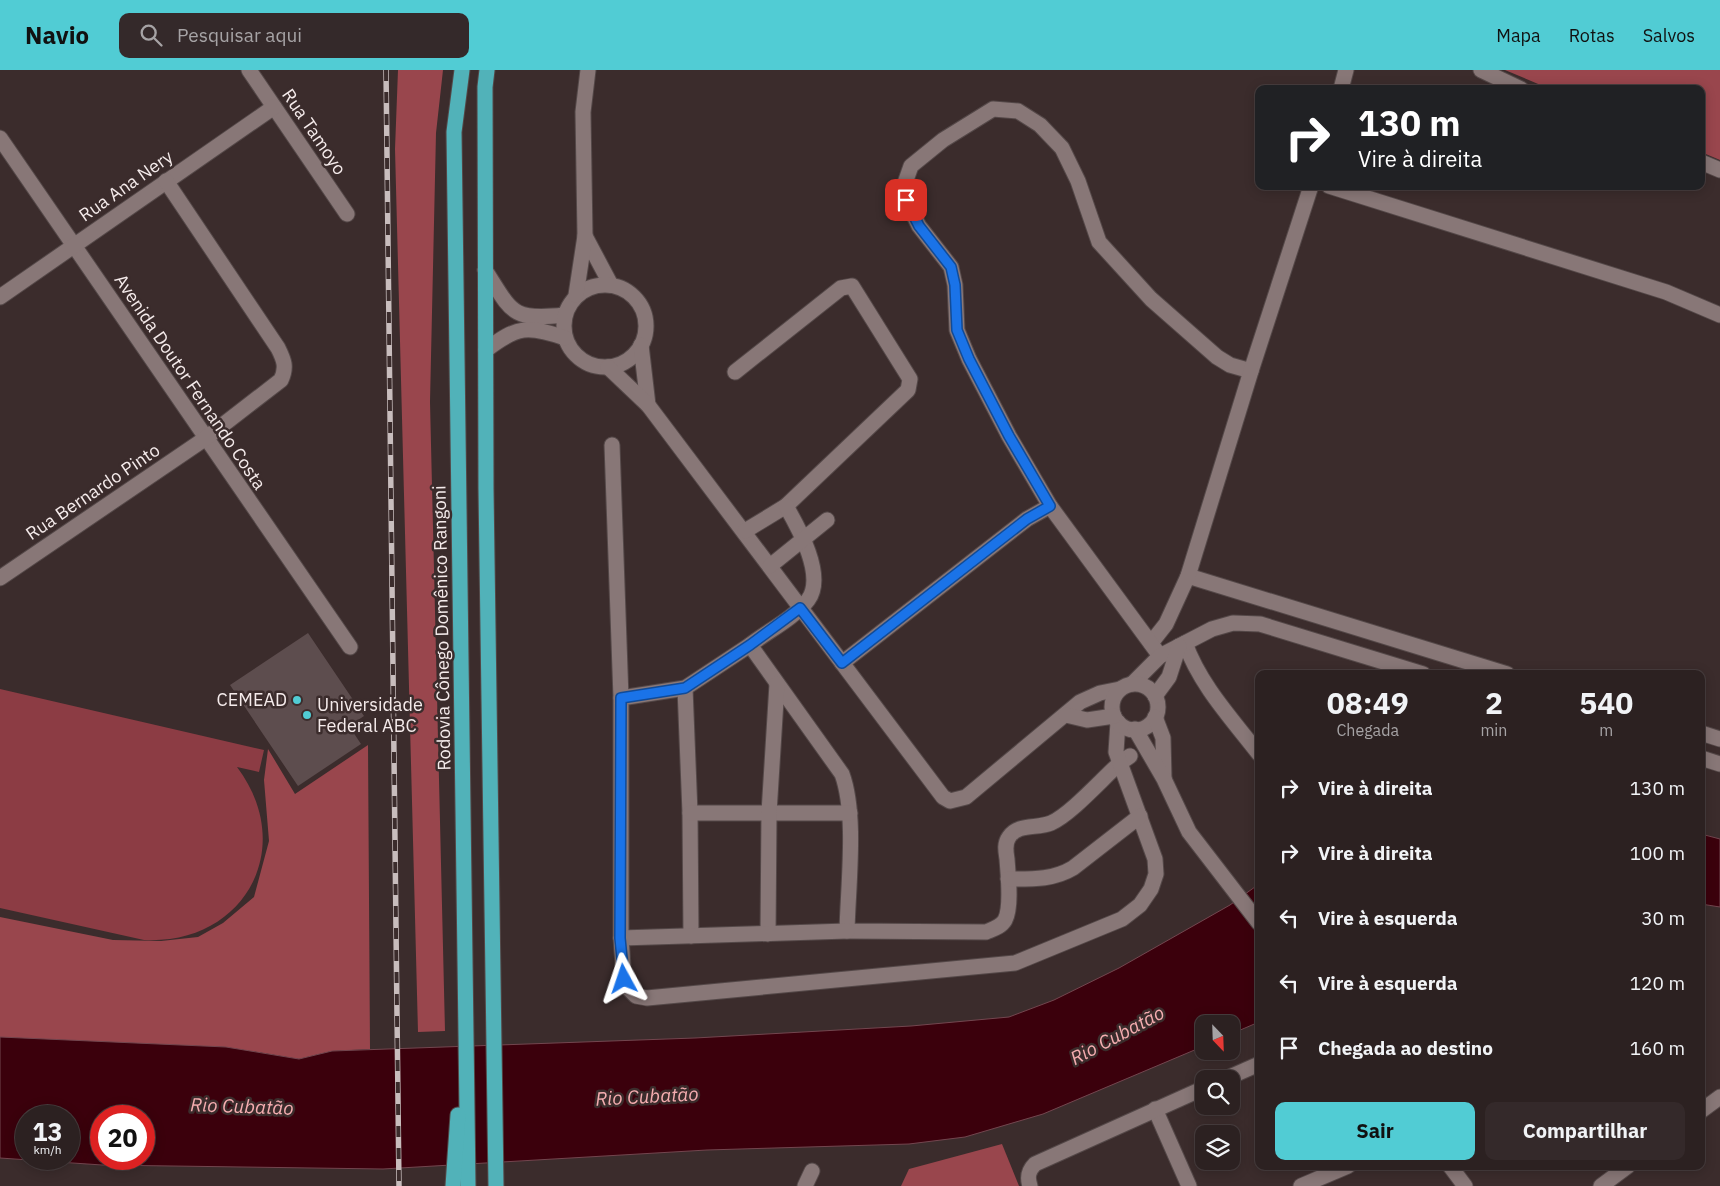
<!DOCTYPE html>
<html lang="pt">
<head>
<meta charset="utf-8">
<style>
	body { margin:0; font-family:"IBM Plex Sans",sans-serif; background:#34292a; color:#f1f3f6; height:100vh; display:flex; flex-direction:column; font-size:19px; white-space:nowrap }
	* { box-sizing:border-box; margin:0 }
	p { font-size:16px; color:#a6a3a5 }
	.icon { flex:none; width:28px; height:28px; fill:none; stroke:currentColor; stroke-width:2; stroke-linecap:round; stroke-linejoin:round }
	.map { position:relative; flex:1; overflow:hidden }
	.drawer { position:absolute; left:1255px; top:600px; width:450px; height:500px; display:flex; flex-direction:column; background:#2c2121; border-radius:10px; box-shadow:0 2px 12px #0003,0 0 0 1px #483e3f }
	.drawer>* { flex:none }
	.guide { position:absolute; left:1255px; top:15px; width:450px; height:105px; border-radius:10px; box-shadow:0 2px 12px #0003,0 0 0 1px #483e3f; background:#202124; color:#fff; overflow:hidden }
	.needle { width:32px; rotate:157deg }
	.fabs { position:absolute; left:1195px; top:945px; display:grid; gap:10px }
	.fabs a { display:grid; place-items:center; width:45px; height:45px; border-radius:10px; background:#2c2121; box-shadow:0 2px 12px #0003,0 0 0 1px #483e3f; font-size:25px }
	.speed { position:absolute; left:15px; top:1035px; display:flex; gap:10px; font-size:25px; font-weight:700; text-align:center }
	.speed>* { display:grid; place-content:center; width:65px; height:65px; border-radius:50%; background:#2c2121; box-shadow:0 2px 12px #0003,0 0 0 1px #483e3f; line-height:1 }
	.speed small { font-size:12px; font-weight:400 }
	.speed .limit { border:8px solid #d22; background:#fff; color:#111 }
	.pin { position:absolute; display:grid; place-items:center; width:42px; height:42px; color:#fff; margin:-21px; border-radius:10px; box-shadow:0 2px 8px #0006 }
	.me { position:absolute; width:55px; margin:-28px; rotate:355deg; stroke-linejoin:round; filter:drop-shadow(0 0 4px #0008) }
	.turn { display:flex; align-items:center; gap:18px; height:105px; padding:0 20px; font-size:22px }
	.turn .icon { width:65px; height:65px; stroke-width:2.5 }
	.turn b { display:block; font-size:35px; line-height:42px }
	.eta { display:flex; justify-content:space-evenly; align-items:center; height:85px; text-align:center }
	.eta b { font-size:30px; font-weight:800; line-height:35px }
	.button { display:flex; gap:10px; margin-top:auto; padding:10px 20px }
	.button a { flex:1; height:58px; border-radius:10px; background:#51ccd4; color:#111; font-size:20px; font-weight:800; line-height:58px; text-align:center }
	.button a+a { background:#34292a; color:#f1f3f6 }
	ul { padding:0; list-style:none }
	li { display:flex; align-items:center; gap:15px; height:65px; padding:0 20px }
	li div { flex:1 }
	li b { display:block; font-size:19px }
	li em { font-style:normal }
	header { display:flex; align-items:center; gap:30px; box-sizing:border-box; height:70px; padding:0 25px; background:#51ccd4; color:#111 }
	header strong { font-size:24px }
	nav { display:flex; gap:28px; margin-inline-start:auto; font-size:18px }
	.search { width:350px; height:45px; background:#34292a; display:flex; align-items:center; gap:12px; box-sizing:border-box; padding:0 18px; border-radius:10px; color:#a6a3a5; font-size:19px }
	.map>svg:first-child { display:block }
	.green { fill:#8c3c44 }
	.forest { fill:#99464d }
	.water { fill:#3b000c; stroke:#73464f; fill-rule:evenodd }
	.building { fill:#5d4d4e }
	.lines { fill:none; stroke-linecap:round; stroke-linejoin:round }
	.minor-casing { stroke:#544848; stroke-width:17 }
	.highway-casing { stroke:#544848; stroke-width:17 }
	.minor { stroke:#877; stroke-width:15 }
	.highway { stroke:#51b2b9; stroke-width:15 }
	.rail-casing { stroke:#c8bdbd; stroke-width:5.5 }
	.rail { stroke:#3b2c2c; stroke-width:4; stroke-dasharray:11; stroke-linecap:butt }
	.route-casing { stroke:#114b97; stroke-width:12 }
	.route { stroke:#1a73e8; stroke-width:9 }
	.poi-dot { fill:#51ccd4; stroke:#3b2c2c; stroke-width:2 }
	.labels { text-anchor:middle; stroke-width:5; stroke-linejoin:round; paint-order:stroke }
	.street-label { font-size:18px; fill:#f5ebeb; stroke:#3b2c2c }
	.poi-label { font-size:18px; fill:#f5ebeb; stroke:#3b2c2c; text-anchor:end }
	.water-label { font-size:19px; font-style:italic; fill:#f5adb0; stroke:#3b2c2c }
</style>
</head>
<body>
<header>
<strong>Navio</strong>
<div class="search"><svg class="icon" aria-label="search" viewBox="0 0 24 24"><circle cx="10" cy="10" r="6"/><path d="M15 15l6 6"/></svg>Pesquisar aqui</div>
<nav><a>Mapa</a><a>Rotas</a><a>Salvos</a></nav>
</header>
<div class="map">
<svg width="1720" height="1116" viewBox="0 0 1720 1116">
	<rect width="100%" height="100%" fill="#3b2c2c"/>
	<path class="green" d="M0 619 264 680 259 702 237 697C298 778 244 875 144 870L0 838Z"/>
	<g class="forest">
		<polygon points="398,0 443,0 436,63 430,332 445,961 418,962 395,79"/>
		<polygon points="1505,0 1720,0 1720,90 1701,82 1701,19 1550,19"/>
		<polygon points="368,675 370,979 332,981 299,989 226,977 0,969 0,847 113,870 161,871 198,867 223,853 254,827 269,771 264,710 268,679 295,724"/>
		<polygon points="1002,1074 1019,1116 901,1116 909,1099"/>
	</g>
	<g class="water">
		<polygon points="1701,764 1720,769 1720,837 1701,834"/>
		<path d="M1259 814V952L1231 964V954H1204V976L1043 1044 965 1067 909 1074 707 1080 383 1099 102 1095 0 1088V967L226 977 299 989 332 981 695 968 911 956 1009 947 1054 930 1119 898 1230 835ZM26 1046H69V1089H26ZM101 1046H144V1089H101Z"/>
	</g>
	<polygon class="building" points="308,563 364,646 349,656 361,674 298,716 230,615"/>
	<g class="lines">
		<defs>
			<g id="minor">
				<polyline points="249,0 347,144"/>
				<polyline points="1481,0 1521,19"/>
				<polyline points="1341,19 1346,0"/>
				<polyline points="0,68 350,577"/>
				<polyline points="1701,92 1720,100"/>
				<polyline points="1329,116 1666,222 1720,245"/>
				<polyline points="585,166 611,215"/>
				<path d="M485 200C512 242 511 251 564 245"/>
				<circle cx="605" cy="256" r="41"/>
				<polyline points="576,225 585,166 583,42 588,0"/>
				<polyline points="0,227 274,37"/>
				<polyline points="641,275 648,335"/>
				<path d="M486 280C517 256 528 255 565 268"/>
				<polyline points="608,297 648,335 943,727 950,731 966,727 1080,632 1100,623 1120,619"/>
				<polyline points="735,302 841,218 852,216 910,309 908,320 786,436 745,461"/>
				<polyline points="612,375 621,628"/>
				<path d="M786 436C798 457 826 506 808 530 794 548 768 561 750 575L842 704C857 745 848 815 847 861L986 862C993 859 1001 857 1005 850 1012 837 1008 804 1007 789 1006 782 1004 774 1009 767 1018 753 1037 759 1051 753 1071 744 1102 709 1120 693L1130 686"/>
				<polyline points="1050,436 1009,366 969,289 957,260 955,215 951,197 919,156 906,130 905,113 911,96 943,70 993,39 1018,41 1040,55 1062,78 1078,111 1099,172 1151,229 1217,287 1230,295 1251,301"/>
				<polyline points="770,496 827,450"/>
				<polyline points="1188,506 1507,604"/>
				<path d="M0 508 206 368 281 310C287 297 284 290 278 278L166 111"/>
				<polyline points="1151,573 1166,554 1188,506 1251,301 1311,116"/>
				<path d="M1185 573C1200 615 1232 649 1259 684"/>
				<polyline points="750,575 685,618 621,628 621,868 624,909 629,919 636,926 647,928 1015,893 1122,849 1140,835 1151,819 1156,804 1155,789 1116,682 1118,652"/>
				<polyline points="842,593 1027,449 1050,436 1160,586"/>
				<polyline points="1132,614 1160,586 1212,559 1233,553 1260,554 1423,604"/>
				<circle cx="1135" cy="637" r="23"/>
				<polyline points="685,618 690,743 691,866"/>
				<polyline points="1155,626 1169,607 1179,576"/>
				<polyline points="1066,645 1087,650 1114,646"/>
				<polyline points="1155,647 1163,668 1164,708"/>
				<polyline points="1135,659 1164,709 1189,762 1259,853"/>
				<polyline points="1701,663 1720,669"/>
				<polyline points="1701,688 1720,694"/>
				<polyline points="690,743 850,743"/>
				<path d="M1008 809C1032 809 1053 810 1073 798L1140 746"/>
				<polyline points="768,864 769,743 777,614"/>
				<polyline points="621,868 847,861"/>
				<polyline points="1225,1009 1259,994"/>
				<polyline points="1155,1039 1189,1116"/>
				<polyline points="1701,1041 1720,1027"/>
				<polyline points="1450,1096 1465,1116"/>
				<polyline points="805,1116 812,1101"/>
				<path d="M1030 1116C1027 1107 1028 1101 1035 1094L1204 1018"/>
				<polyline points="1301,1116 1348,1096"/>
				<polyline points="1601,1116 1628,1096"/>
			</g>
			<g id="highway">
				<polyline points="462,0 454,62 468,1116"/>
				<polyline points="487,0 485,17 486,419 496,1116"/>
				<polyline points="453,1116 458,1045"/>
			</g>
		</defs>
		<use href="#minor" class="minor-casing"/>
		<use href="#highway" class="highway-casing"/>
		<use href="#minor" class="minor"/>
		<use href="#highway" class="highway"/>
		<defs>
			<polyline id="rail" points="386,0 399,1116"/>
		</defs>
		<use href="#rail" class="rail-casing"/>
		<use href="#rail" class="rail"/>
	</g>
	<g class="lines">
		<defs>
			<polyline id="route" points="624,909 620,868 621,628 685,618 750,575 800,538 842,593 1027,449 1050,436 1009,366 969,289 957,260 955,215 951,197 919,156 906,130"/>
		</defs>
		<use href="#route" class="route-casing"/>
		<use href="#route" class="route"/>
	</g>
	<g class="poi-dot">
		<circle cx="297" cy="630" r="5"/>
		<circle cx="307" cy="645" r="5"/>
	</g>
	<g class="labels">
		<g class="street-label">
			<text transform="translate(314 62) rotate(56)" y="6">Rua Tamoyo</text>
			<text transform="translate(126 116) rotate(-35)" y="6">Rua Ana Nery</text>
			<text transform="translate(190 312) rotate(56)" y="6">Avenida Doutor Fernando Costa</text>
			<text transform="translate(93 422) rotate(-34)" y="6">Rua Bernardo Pinto</text>
			<text transform="translate(442 558) rotate(-91)" y="6">Rodovia Cônego Domênico Rangoni</text>
		</g>
		<g class="poi-label">
			<text x="287" y="636">CEMEAD</text>
			<text x="317" y="641" text-anchor="start">Universidade<tspan x="317" dy="21">Federal ABC</tspan></text>
		</g>
		<g class="water-label">
			<text transform="translate(1117 965) rotate(-28)" y="7">Rio Cubatão</text>
			<text transform="translate(647 1026) rotate(-3)" y="7">Rio Cubatão</text>
			<text transform="translate(242 1036) rotate(2)" y="7">Rio Cubatão</text>
		</g>
	</g>
</svg>
<div class="fabs">
<a><svg class="needle" viewBox="-14 -14 28 28"><path d="M0-13l5 13h-10z" fill="#e53935"/><path d="M0 13l5-13h-10z" fill="#a6a3a5"/></svg></a>
<a><svg class="icon" aria-label="search" viewBox="0 0 24 24"><circle cx="10" cy="10" r="6"/><path d="M15 15l6 6"/></svg></a>
<a><svg class="icon" aria-label="layers" viewBox="0 0 24 24"><path d="M12 4l9 5-9 5-9-5zM3 14l9 5 9-5"/></svg></a>
</div>
<div class="speed"><div>13<small>km/h</small></div><div class="limit">20</div></div>
<div class="pin" style="left:906px;top:130px;background:#d93025"><svg class="icon" aria-label="arrive" viewBox="0 0 24 24"><path d="M6 21V4h12l-3 4 3 4H6"/></svg></div>
<svg class="me" style="left:624px;top:909px" viewBox="-20 -20 40 40"><path d="M0-17L14 15 0 8-14 15z" fill="#1a73e8" stroke="#fff" stroke-width="4"/></svg>
<div class="guide">
<div class="turn"><svg class="icon" aria-label="right" viewBox="0 0 24 24"><path d="M7 20v-9h11M14 6l5 5-5 5"/></svg><div><b>130 m</b>Vire à direita</div></div>
</div>
<section class="drawer">
<div class="eta">
<div><b>08:49</b><p>Chegada</p></div>
<div><b>2</b><p>min</p></div>
<div><b>540</b><p>m</p></div>
</div>
<ul>
<li><svg class="icon" aria-label="right" viewBox="0 0 24 24"><path d="M7 20v-9h11M14 6l5 5-5 5"/></svg><div><b>Vire à direita</b></div><em>130 m</em></li>
<li><svg class="icon" aria-label="right" viewBox="0 0 24 24"><path d="M7 20v-9h11M14 6l5 5-5 5"/></svg><div><b>Vire à direita</b></div><em>100 m</em></li>
<li><svg class="icon" aria-label="left" viewBox="0 0 24 24"><path d="M17 20v-9H6M10 6l-5 5 5 5"/></svg><div><b>Vire à esquerda</b></div><em>30 m</em></li>
<li><svg class="icon" aria-label="left" viewBox="0 0 24 24"><path d="M17 20v-9H6M10 6l-5 5 5 5"/></svg><div><b>Vire à esquerda</b></div><em>120 m</em></li>
<li><svg class="icon" aria-label="arrive" viewBox="0 0 24 24"><path d="M6 21V4h12l-3 4 3 4H6"/></svg><div><b>Chegada ao destino</b></div><em>160 m</em></li>
</ul>
<div class="button"><a>Sair</a><a>Compartilhar</a></div>
</section>
</div>
</body>
</html>
